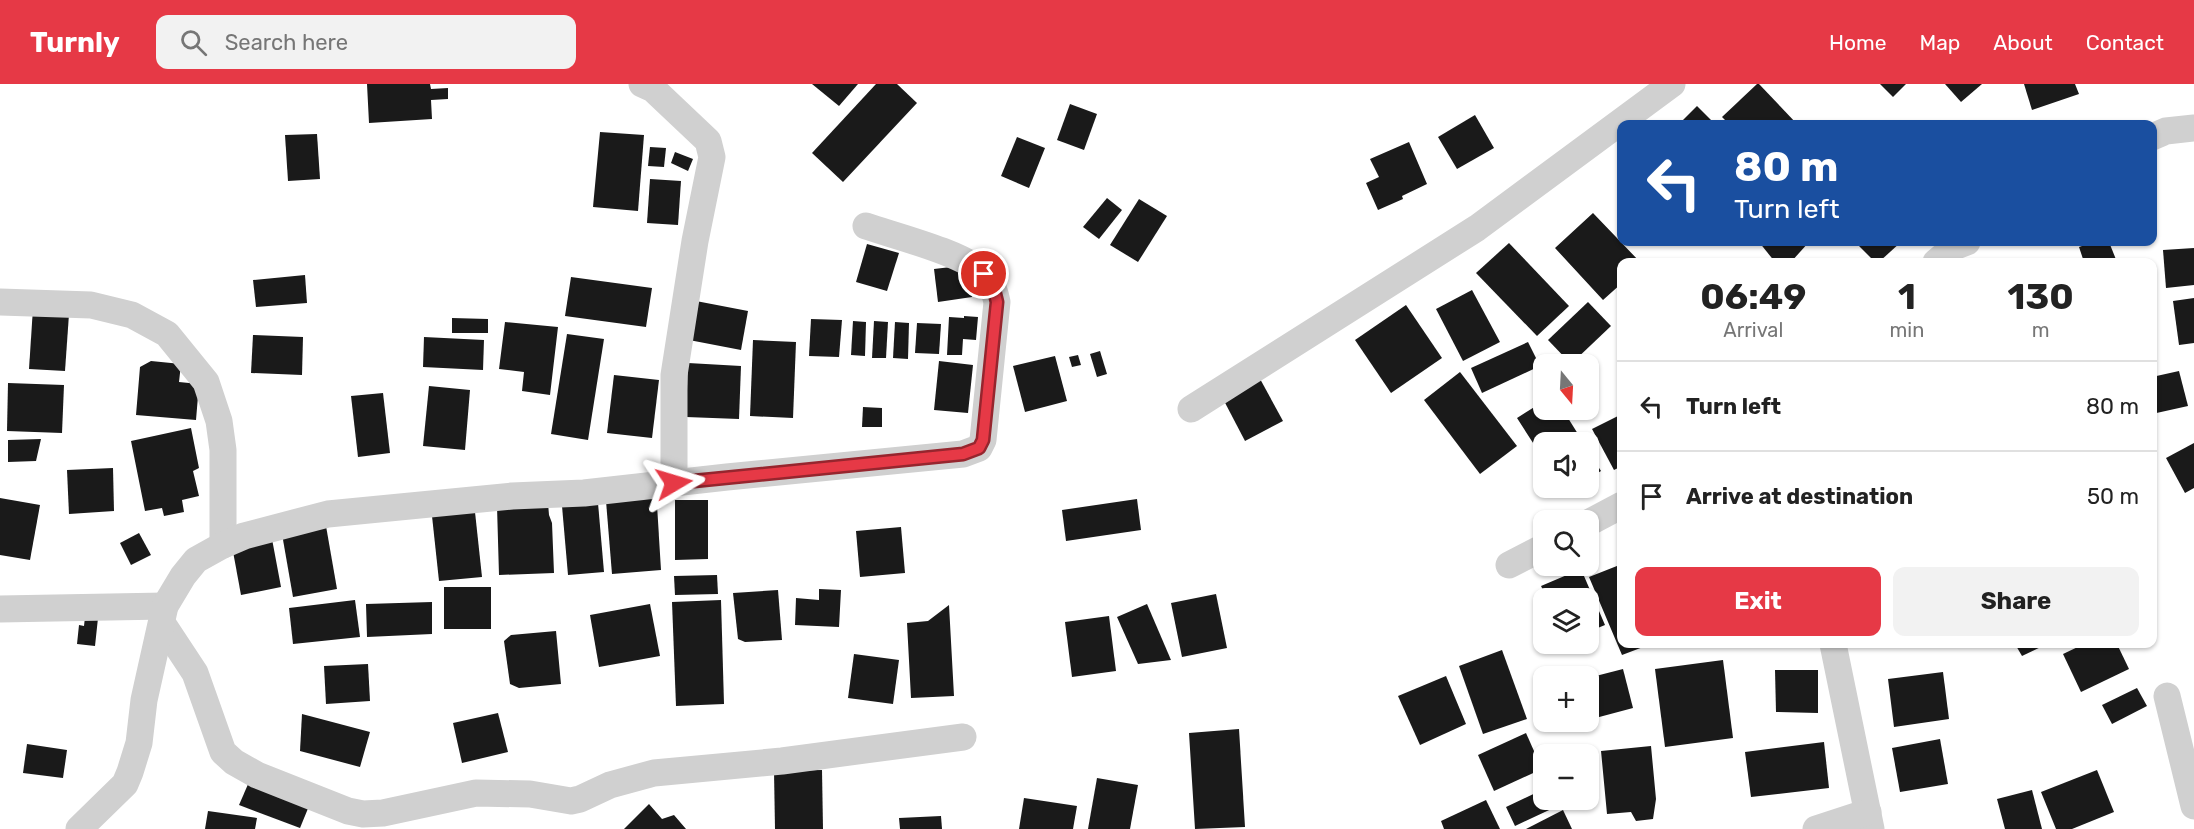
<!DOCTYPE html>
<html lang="en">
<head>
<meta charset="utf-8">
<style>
	body { margin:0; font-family:Rubik,sans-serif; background:#f2f2f2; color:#222; height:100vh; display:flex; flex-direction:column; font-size:22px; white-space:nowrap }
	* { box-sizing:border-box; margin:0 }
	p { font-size:20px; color:#767676 }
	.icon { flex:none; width:33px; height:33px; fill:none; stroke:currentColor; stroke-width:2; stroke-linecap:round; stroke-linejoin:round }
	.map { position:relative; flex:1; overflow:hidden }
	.sheet { position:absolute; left:1617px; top:174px; width:540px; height:390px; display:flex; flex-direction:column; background:#fff; border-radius:12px; box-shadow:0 2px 4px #0004 }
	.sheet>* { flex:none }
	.banner { position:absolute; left:1617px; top:36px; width:540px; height:126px; border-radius:12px; box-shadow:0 2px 4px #0004; background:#1a4fa0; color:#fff; overflow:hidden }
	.needle { width:39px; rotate:162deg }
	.tools { position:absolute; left:1533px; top:270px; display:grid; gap:12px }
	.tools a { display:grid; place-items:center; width:66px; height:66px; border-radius:12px; background:#fff; box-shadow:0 2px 4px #0004; font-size:30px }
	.pin { position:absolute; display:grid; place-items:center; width:51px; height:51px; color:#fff; margin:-26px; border:3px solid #fff; border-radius:50%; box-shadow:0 2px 6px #0007 }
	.me { position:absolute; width:66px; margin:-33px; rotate:83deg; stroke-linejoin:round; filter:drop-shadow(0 0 4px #0008) }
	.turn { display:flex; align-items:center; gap:21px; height:126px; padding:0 18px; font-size:27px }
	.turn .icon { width:78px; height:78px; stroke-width:2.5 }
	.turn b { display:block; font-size:42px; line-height:51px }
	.eta { display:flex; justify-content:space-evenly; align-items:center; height:102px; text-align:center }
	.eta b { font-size:36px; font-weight:700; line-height:42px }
	.action { display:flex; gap:12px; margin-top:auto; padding:12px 18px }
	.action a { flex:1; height:69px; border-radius:12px; background:#e63946; color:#fff; font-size:24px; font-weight:700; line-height:69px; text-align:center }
	.action a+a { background:#f2f2f2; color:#222 }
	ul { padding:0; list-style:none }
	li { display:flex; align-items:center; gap:18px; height:90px; padding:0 18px; border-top:2px solid #e0e0e0 }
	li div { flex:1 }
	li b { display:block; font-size:22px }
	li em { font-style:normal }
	header { display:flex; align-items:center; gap:36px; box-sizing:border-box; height:84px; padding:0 30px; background:#e63946; color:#fff }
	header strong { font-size:28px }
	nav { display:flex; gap:33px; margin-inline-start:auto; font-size:21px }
	.search { width:420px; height:54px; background:#f2f2f2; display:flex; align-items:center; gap:15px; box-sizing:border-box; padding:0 21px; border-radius:12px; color:#767676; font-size:22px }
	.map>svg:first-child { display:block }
	.building { fill:#1a1a1a }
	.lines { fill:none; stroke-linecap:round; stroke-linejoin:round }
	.street { stroke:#d0d0d0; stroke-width:27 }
	.route-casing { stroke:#96252e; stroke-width:15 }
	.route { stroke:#e63946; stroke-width:10 }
</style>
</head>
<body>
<header>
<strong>Turnly</strong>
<div class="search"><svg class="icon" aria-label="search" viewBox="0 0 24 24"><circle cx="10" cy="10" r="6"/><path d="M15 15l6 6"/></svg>Search here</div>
<nav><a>Home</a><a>Map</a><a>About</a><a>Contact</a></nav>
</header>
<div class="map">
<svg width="2194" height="745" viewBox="0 0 2194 745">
	<rect width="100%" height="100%" fill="#fff"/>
	<g class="building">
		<polygon points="367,0 430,0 431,5 448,4 448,15 431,16 432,35 369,39"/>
		<polygon points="812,0 858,0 839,22"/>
		<polygon points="876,0 897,0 917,19 843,98 812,69"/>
		<polygon points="1757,0 1759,0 1797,40 1729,40 1722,33"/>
		<polygon points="1880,0 1906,0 1893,13"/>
		<polygon points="1945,0 1982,0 1961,18"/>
		<polygon points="2024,0 2075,0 2079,10 2032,26"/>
		<polygon points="1070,20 1097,30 1084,66 1057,56"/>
		<polygon points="1697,22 1715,40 1679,40"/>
		<polygon points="1475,31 1494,64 1457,85 1438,53"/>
		<polygon points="600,48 644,51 638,127 593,123"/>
		<polygon points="317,50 320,95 288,97 285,51"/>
		<polygon points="1017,53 1045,64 1029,104 1001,92"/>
		<polygon points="1409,58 1427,100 1402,112 1403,115 1378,126 1366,99 1379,93 1370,75"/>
		<polygon points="650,63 666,64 664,83 648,82"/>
		<polygon points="675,68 693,75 688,87 671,79"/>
		<polygon points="650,95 681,97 678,141 647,139"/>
		<polygon points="1107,114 1122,126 1099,155 1083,143"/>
		<polygon points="1139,115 1167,132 1138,178 1110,161"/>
		<polygon points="1593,129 1640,178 1622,178 1622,199 1603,216 1555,164"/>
		<polygon points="1759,158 1809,158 1791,178 1775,178"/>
		<polygon points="1855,158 1901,158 1879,178 1875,178"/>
		<polygon points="2094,158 2109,158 2117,178 2084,178 2079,163"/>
		<polygon points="1509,159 1569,222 1537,252 1476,189"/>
		<polygon points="867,160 899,169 887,207 856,198"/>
		<polygon points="2194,164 2194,201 2166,204 2163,166"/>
		<polygon points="968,181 972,213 938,218 934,185"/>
		<polygon points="305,191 307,219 256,223 253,196"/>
		<polygon points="571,193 652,204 646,243 565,232"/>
		<polygon points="1472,206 1500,258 1463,277 1436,225"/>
		<polygon points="2194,214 2194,259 2179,261 2173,217"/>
		<polygon points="696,217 748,227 741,266 689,256"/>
		<polygon points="1588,218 1611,242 1571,280 1548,256"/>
		<polygon points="1406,221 1442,274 1391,309 1355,256"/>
		<polygon points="33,224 69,230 65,287 29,285"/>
		<polygon points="964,232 978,233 976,256 963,255 962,271 947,271 949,233 964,234"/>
		<polygon points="452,234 488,235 488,249 452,249"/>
		<polygon points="811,235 842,236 839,273 809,272"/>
		<polygon points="853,237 866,238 865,272 851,271"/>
		<polygon points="874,237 888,238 886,274 872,274"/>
		<polygon points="505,238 558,243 550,311 522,307 524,288 499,285"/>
		<polygon points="895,238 909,239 908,275 893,274"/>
		<polygon points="917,239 941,240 939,270 915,269"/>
		<polygon points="567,250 604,255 588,356 551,350"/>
		<polygon points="253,251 303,253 302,291 251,289"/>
		<polygon points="424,253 484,256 483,286 423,283"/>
		<polygon points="753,256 796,258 793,334 750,332"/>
		<polygon points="1528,258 1540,282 1482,309 1471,284"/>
		<polygon points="1100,267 1107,290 1097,293 1090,270"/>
		<polygon points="1078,271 1081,281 1072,283 1069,273"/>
		<polygon points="1055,272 1067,317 1025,328 1013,282"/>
		<polygon points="151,277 181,280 179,298 199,300 196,336 136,331 140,283"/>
		<polygon points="939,277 973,281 968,329 934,326"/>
		<polygon points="688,279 741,282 739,335 686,333"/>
		<polygon points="2179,287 2188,322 2152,330 2152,293"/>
		<polygon points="1460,288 1517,362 1480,390 1424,316"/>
		<polygon points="614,291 659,296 652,354 607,349"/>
		<polygon points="1259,293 1283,337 1245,357 1222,313"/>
		<polygon points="8,299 64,301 62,349 7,347"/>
		<polygon points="429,302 470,306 465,366 423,362"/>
		<polygon points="383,309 390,369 358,373 351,312"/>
		<polygon points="1544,317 1544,326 1563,326 1583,358 1544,358 1544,376 1517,334"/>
		<polygon points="863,323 882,324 882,343 862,343"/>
		<polygon points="1622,330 1622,382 1614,386 1592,345"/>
		<polygon points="191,344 199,384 193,387 199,412 182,416 184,428 164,432 162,424 145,427 131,357"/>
		<polygon points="41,355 36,377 8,378 8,356"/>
		<polygon points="2194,359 2194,404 2185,409 2166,374"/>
		<polygon points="1588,367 1601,387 1588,395"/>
		<polygon points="113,384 114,427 69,430 67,386"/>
		<polygon points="1561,404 1575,404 1565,410"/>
		<polygon points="652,413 657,421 661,486 612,490 606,417"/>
		<polygon points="0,414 40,421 30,476 0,471"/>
		<polygon points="1137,415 1141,446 1066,457 1062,426"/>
		<polygon points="675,416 708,416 708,475 675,476"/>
		<polygon points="548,419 549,431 552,439 554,489 499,491 497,422"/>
		<polygon points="598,419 604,488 568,491 562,422"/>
		<polygon points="475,428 482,493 439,497 432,432"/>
		<polygon points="326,442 337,505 293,513 282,450"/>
		<polygon points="901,443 905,489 860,493 856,447"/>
		<polygon points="139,449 151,471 131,481 120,459"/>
		<polygon points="272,455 281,503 241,511 232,462"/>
		<polygon points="1622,480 1622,560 1651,560 1622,571 1589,493"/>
		<polygon points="1581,485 1605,541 1588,548 1588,514 1547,514 1541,502"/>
		<polygon points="717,491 718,510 675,511 674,492"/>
		<rect x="444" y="503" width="47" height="42"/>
		<polygon points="819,505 841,506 839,543 795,541 796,514 819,516"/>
		<polygon points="778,506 782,556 745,558 738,555 733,509"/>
		<polygon points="1216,510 1227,564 1182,573 1171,519"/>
		<polygon points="355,516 360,553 293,560 289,524"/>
		<polygon points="721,516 724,620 676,622 672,518"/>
		<polygon points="432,518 432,550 367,553 366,520"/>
		<polygon points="650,520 660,572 599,583 590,531"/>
		<polygon points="1147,520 1171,576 1138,580 1117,533"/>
		<polygon points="949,521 954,612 911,614 907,539 928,537"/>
		<polygon points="1109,532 1116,587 1072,593 1065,538"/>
		<polygon points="85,533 98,534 95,562 77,560 79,541 84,542"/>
		<polygon points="556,547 561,600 519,604 510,600 504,557 511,551"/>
		<polygon points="1689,560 1703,560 1690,564"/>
		<polygon points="2015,560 2047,560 2022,572"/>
		<polygon points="2084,560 2117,560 2129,585 2081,608 2063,570"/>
		<polygon points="1502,566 1527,635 1483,650 1459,582"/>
		<polygon points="854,570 899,576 893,620 848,614"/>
		<polygon points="1723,576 1733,654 1665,663 1655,585"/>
		<polygon points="368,580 370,617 326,620 324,582"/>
		<polygon points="1623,585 1633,624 1588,636 1588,594"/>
		<polygon points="1775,586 1818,586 1818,629 1776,628"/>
		<polygon points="1943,588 1949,635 1894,643 1888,595"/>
		<polygon points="1446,592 1466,640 1420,661 1398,612"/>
		<polygon points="2137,604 2147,622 2112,640 2102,621"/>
		<polygon points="498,629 508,668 462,679 453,639"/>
		<polygon points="302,630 370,648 360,683 300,667"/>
		<polygon points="1239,645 1245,743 1195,745 1189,649"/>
		<polygon points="1526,649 1542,685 1494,707 1478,671"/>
		<polygon points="1940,655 1948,700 1900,708 1892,664"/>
		<polygon points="1824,658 1829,704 1751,713 1745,668"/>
		<polygon points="27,660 67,666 63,694 23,689"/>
		<polygon points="1651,662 1656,715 1653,735 1636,737 1631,728 1607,730 1601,667"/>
		<polygon points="822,686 823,745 775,745 774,687"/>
		<polygon points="2097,686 2114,728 2072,745 2056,745 2041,708"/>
		<polygon points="1097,694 1138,701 1130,745 1088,745"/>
		<polygon points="249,698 309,722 300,744 239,721"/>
		<polygon points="1544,705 1544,716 1560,716 1562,720 1515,742 1506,723"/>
		<polygon points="2032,706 2042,745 2005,745 1997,715"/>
		<polygon points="1024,714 1077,722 1073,745 1019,745"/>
		<polygon points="1486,716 1500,745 1444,745 1441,737"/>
		<polygon points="649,720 662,735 674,731 686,745 624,745"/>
		<polygon points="1563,726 1572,745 1526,745"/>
		<polygon points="208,727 257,734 255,745 205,745"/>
		<polygon points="941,732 942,745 900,745 899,734"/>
	</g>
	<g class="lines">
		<g class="street">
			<polyline points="642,0 653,5 708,57 712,73 695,157 674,291 674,399"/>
			<polyline points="2152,53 2166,47 2194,44"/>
			<polyline points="1936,178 1954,163 1967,158"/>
			<polyline points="0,218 91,221 132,231 167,250 206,298 219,337 223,366 223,461"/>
			<polyline points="1191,325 1477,144 1672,0"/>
			<polyline points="1588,439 1622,421"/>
			<polyline points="1509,481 1544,463"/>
			<polyline points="0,525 165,522"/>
			<polyline points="162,539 195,589 223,668 234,678 257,691 348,727 363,730 383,729 476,709 530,710 571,717 580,715 610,701 654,689 782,677 963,653"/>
			<polyline points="1833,560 1871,745"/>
			<polyline points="2167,612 2194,722"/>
			<path d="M79 745 125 700 130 688 139 659 144 616 165 522 183 492 196 476 223 461 244 452 328 430 512 412 584 409 727 393 963 370 979 364 983 356 997 218C995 208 991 196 983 189 963 169 895 152 866 142"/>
			<polyline points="1816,745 1868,728"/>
		</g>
	</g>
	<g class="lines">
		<defs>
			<polyline id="route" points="674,399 963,370 979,364 983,356 997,218 994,206 984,190"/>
		</defs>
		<use href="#route" class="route-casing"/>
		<use href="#route" class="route"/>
	</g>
</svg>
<div class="tools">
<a><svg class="needle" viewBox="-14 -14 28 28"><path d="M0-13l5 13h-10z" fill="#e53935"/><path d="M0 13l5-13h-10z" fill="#767676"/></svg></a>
<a><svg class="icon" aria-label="sound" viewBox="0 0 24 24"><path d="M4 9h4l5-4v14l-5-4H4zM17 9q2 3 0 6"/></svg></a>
<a><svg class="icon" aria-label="search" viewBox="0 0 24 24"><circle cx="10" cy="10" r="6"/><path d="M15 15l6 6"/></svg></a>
<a><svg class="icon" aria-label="layers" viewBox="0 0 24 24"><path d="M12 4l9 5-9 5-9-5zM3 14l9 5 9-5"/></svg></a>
<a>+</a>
<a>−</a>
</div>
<div class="pin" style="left:984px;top:190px;background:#d93025"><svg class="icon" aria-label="arrive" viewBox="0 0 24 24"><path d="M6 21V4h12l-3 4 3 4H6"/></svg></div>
<svg class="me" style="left:674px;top:399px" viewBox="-20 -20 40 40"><path d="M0-17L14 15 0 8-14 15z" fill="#e63946" stroke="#fff" stroke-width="4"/></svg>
<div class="banner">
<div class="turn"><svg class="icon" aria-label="left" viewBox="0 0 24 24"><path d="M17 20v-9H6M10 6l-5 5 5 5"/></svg><div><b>80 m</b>Turn left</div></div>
</div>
<section class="sheet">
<div class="eta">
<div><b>06:49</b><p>Arrival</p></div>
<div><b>1</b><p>min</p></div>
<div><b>130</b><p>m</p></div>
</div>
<ul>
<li><svg class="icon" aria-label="left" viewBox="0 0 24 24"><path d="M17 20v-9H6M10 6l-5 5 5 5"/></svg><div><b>Turn left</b></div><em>80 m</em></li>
<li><svg class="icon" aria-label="arrive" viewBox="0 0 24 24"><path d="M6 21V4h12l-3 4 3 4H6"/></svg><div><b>Arrive at destination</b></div><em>50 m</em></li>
</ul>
<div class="action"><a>Exit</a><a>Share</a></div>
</section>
</div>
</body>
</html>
